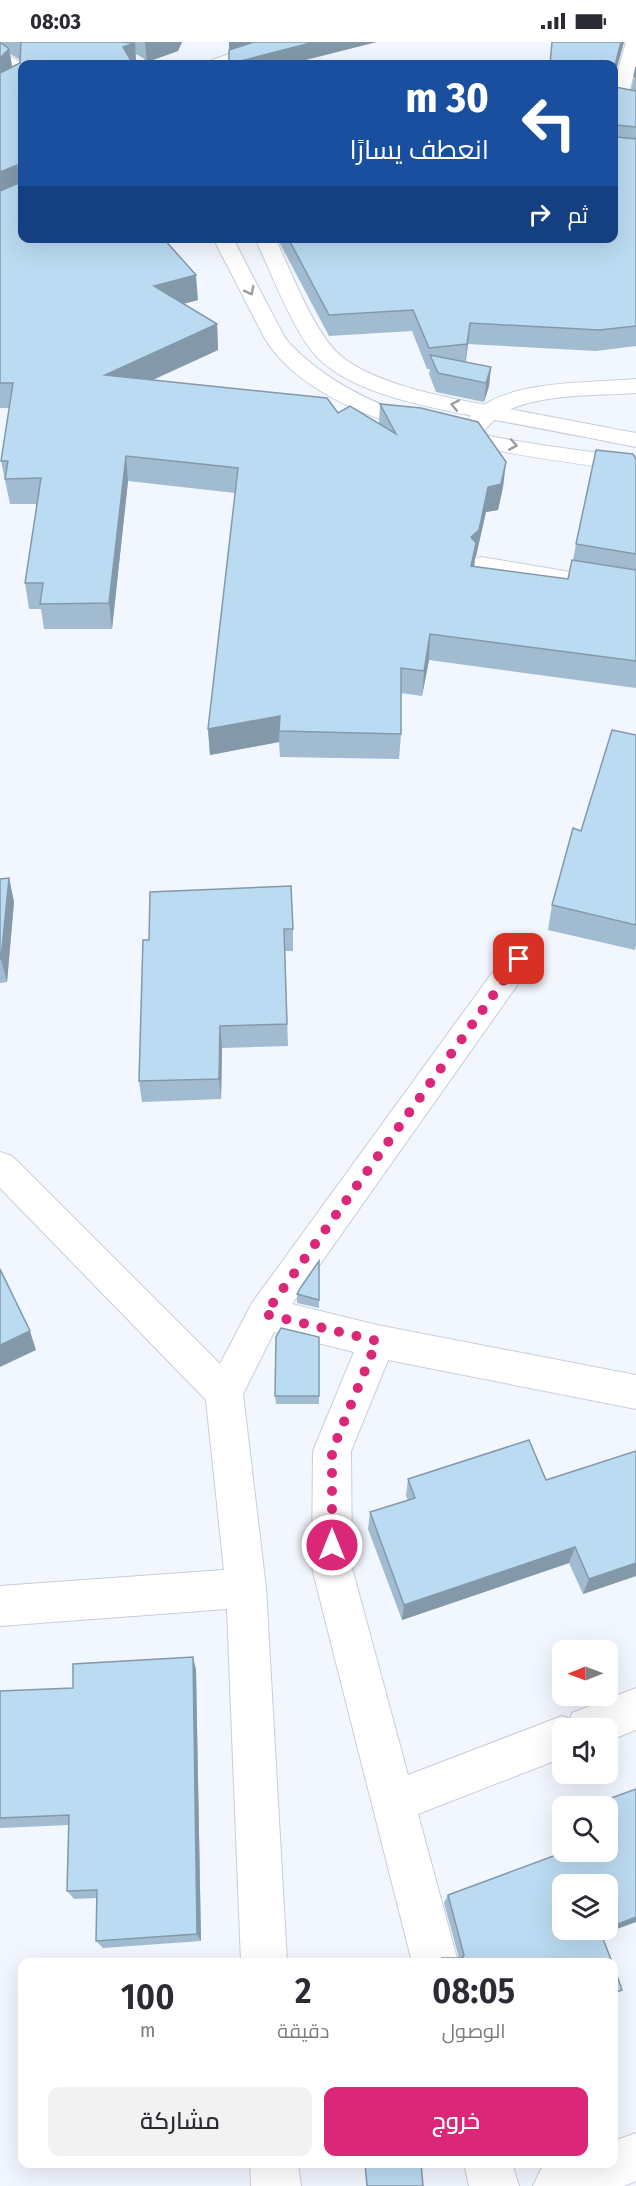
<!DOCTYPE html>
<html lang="ar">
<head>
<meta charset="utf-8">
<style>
	body { margin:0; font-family:"Fira Sans Condensed",Cairo,sans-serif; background:#f2f2f3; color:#2b2b33; direction:rtl; height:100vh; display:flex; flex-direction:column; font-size:22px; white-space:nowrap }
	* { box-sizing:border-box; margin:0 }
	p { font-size:20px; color:#7c7c81 }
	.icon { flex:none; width:33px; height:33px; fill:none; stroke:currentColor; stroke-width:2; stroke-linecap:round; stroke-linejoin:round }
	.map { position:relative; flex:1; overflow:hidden; direction:ltr }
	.details { position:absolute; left:18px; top:1916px; width:600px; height:210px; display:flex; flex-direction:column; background:#fff; border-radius:12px; box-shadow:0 6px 24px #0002; direction:rtl }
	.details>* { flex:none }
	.guide { position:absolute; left:18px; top:18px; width:600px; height:183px; border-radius:12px; box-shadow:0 6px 24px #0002; direction:rtl; background:#1a4fa0; color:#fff; overflow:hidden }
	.needle { width:39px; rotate:269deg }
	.buttons { position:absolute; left:552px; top:1598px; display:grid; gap:12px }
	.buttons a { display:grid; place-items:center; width:66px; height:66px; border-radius:12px; background:#fff; box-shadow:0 6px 24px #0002; font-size:30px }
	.pin { position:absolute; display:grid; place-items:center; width:51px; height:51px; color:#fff; margin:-26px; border-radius:12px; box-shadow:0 3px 9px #0006 }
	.me { position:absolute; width:66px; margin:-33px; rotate:0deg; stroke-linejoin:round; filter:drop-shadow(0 0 4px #0008) }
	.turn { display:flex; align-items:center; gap:21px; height:126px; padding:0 30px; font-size:27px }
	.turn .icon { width:78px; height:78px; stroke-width:2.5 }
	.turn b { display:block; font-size:42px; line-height:51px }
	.then { display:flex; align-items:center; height:57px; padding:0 30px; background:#0003; gap:12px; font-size:22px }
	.eta { display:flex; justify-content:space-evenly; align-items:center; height:102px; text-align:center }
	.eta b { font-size:36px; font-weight:600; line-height:42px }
	.action { display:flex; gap:12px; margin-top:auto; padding:12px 30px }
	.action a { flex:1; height:69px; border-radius:12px; background:#db2777; color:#fff; font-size:24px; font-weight:600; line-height:69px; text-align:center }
	.action a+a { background:#f2f2f3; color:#2b2b33 }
	.status { display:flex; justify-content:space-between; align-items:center; height:42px; padding:0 30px; background:#fff; direction:ltr }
	.status svg { height:16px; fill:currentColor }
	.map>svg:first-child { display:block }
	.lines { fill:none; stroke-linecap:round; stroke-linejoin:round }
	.service-casing { stroke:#c7cedb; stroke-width:2 }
	.minor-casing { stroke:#c7cedb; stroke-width:2 }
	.tertiary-casing { stroke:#c7cedb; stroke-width:2 }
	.service { fill:#fff; fill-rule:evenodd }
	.minor { fill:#fff; fill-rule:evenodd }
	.tertiary { fill:#fff; fill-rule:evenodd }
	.wall { fill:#a1bcd0; fill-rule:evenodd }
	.shaded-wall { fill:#8399a9 }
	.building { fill:#bbdbf2; stroke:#8399a9; stroke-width:1.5 }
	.oneway { stroke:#9c9da0 }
	.route { stroke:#db2777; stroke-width:10; stroke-dasharray:0 18 }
</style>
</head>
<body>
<div class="status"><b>08:03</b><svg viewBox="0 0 49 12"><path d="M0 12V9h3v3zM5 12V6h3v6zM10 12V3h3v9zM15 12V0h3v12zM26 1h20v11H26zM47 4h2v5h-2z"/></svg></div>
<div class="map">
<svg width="636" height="2144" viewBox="0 0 636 2144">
	<rect width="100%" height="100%" fill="#f2f6fe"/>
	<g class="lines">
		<defs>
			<g id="service">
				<polygon points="4,11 23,22 22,43 0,56 0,46 15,33 15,29 0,18 0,12"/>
				<polygon points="481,515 636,541 636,553 474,525 471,521 474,517"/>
			</g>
			<g id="minor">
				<polygon points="263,0 287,0 285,4 233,22 209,22 212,18"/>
				<polygon points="626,0 636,0 636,24 628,55 636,58 636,68 614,63 614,43"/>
				<path d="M636 337V351C594 354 545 351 506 369 488 378 479 405 458 400L455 395C462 384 471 371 482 364 521 338 591 341 636 337Z"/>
				<polygon points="519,905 530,909 534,917 530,925 292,1262 377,1283 636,1333 636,1367 388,1318 351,1409 352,1526 408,1733 562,1674 570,1677 572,1671 636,1646 636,1688 608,1699 608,1686 562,1686 562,1716 418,1772 458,1920 412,1920 312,1526 313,1409 354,1310 274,1290 243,1352 266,1546 287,1920 241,1920 227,1567 0,1584 0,1544 224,1528 206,1358 0,1146 0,1110 12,1114 220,1322 252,1261 508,909"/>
				<polygon points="636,2091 636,2139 624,2144 533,2144 541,2127 554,2121 614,2121 614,2099"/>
				<polygon points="250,2121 298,2121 301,2144 251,2144"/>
				<polygon points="464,2121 512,2121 519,2144 469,2144"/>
			</g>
			<g id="tertiary">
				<path d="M213 196H233C247 224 261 250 275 277 280 285 283 294 289 301 372 389 523 400 636 416V430C533 415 321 393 264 295Z"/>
				<path d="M255 196H275C292 231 308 276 332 305 364 345 471 360 520 369 558 376 597 384 636 391V405C593 397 550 388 506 380 451 369 360 357 319 317 295 294 270 228 255 196Z"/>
			</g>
		</defs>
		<use href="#service" class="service-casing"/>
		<use href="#minor" class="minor-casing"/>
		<use href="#tertiary" class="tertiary-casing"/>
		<use href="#service" class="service"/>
		<use href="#minor" class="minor"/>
		<use href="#tertiary" class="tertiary"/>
	</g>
	<g class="wall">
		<path d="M0 0H182L178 9 147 20 143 16 136 12V22H22L198 258 183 262 217 282 218 308 153 338 338 371 379 381 380 362 506 420 503 445 498 468 486 470 476 514 475 516 474 525 568 537 573 518 576 502 636 417V646L429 618 422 654 401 651V692L399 717 280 715 279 700 210 713 208 687 235 451 128 439 112 587H44L41 567H29L25 541 37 462H10L1 419 9 366H0ZM10 12 20 18V21L12 25Z"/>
		<polygon points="552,0 624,0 615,32 615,45 631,48 636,25 636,304 596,309 468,302 466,320 491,325 489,344 484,360 436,350 429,332 430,327 427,327 412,289 329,294 277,196 614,196"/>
		<polygon points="636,693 636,903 635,908 548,888 552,863 581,789"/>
		<polygon points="9,836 14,860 7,940 0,941 0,837"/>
		<polygon points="293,887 293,909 285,909 288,1004 222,1006 221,1057 142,1060 139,1039 143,898"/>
		<polygon points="319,1219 319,1266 297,1261 297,1252"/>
		<polygon points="319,1295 319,1362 276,1362 275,1354"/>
		<polygon points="636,1409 636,1534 583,1552 569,1521 402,1578 368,1487 370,1470 408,1458 406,1454 408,1437 546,1438"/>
		<polygon points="193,1615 196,1628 201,1899 103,1906 96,1899 97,1856 74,1857 67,1849 69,1783 0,1786 0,1649 73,1646"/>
		<polygon points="636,1747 601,1893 612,1920 440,1920 442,1916 459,1916 444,1861 448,1853 608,1809"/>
	</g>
	<g class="shaded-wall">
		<polygon points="145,0 182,0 178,9 147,20"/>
		<polygon points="229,0 257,0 229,10"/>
		<polygon points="314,0 377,0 290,22 229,22"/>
		<polygon points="621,0 624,0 614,36 615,23"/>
		<polygon points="135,1 136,22 125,22 123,5"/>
		<polygon points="9,7 13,30 0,43 0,16"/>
		<polygon points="17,123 21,147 0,157 0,130"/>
		<polygon points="196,233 198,258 156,269 154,244"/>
		<polygon points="470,281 468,302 465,323 467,302"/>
		<polygon points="217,282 218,308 108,358 105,333"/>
		<polygon points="491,325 489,344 484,360 486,341"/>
		<polygon points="126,414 128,439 112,587 109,561"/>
		<polygon points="506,420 503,445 498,468 486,470 476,514 475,516 474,527 469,550 471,495 488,445"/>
		<polygon points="430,592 429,618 422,654 424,629"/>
		<polygon points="280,674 279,700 210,713 208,687"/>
		<polygon points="9,836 14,860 7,940 1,917"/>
		<polygon points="220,984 222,1006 221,1057 219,1037"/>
		<polygon points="30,1289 36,1308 0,1325 0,1303"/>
		<polygon points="575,1505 569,1521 402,1578 404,1563"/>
		<polygon points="636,1521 636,1534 583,1552 589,1537"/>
		<polygon points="193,1615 196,1628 201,1899 197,1892"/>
		<polygon points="636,1875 636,1880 592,1896 600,1889"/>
	</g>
	<g class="building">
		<polygon points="0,0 9,7 0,16"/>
		<polygon points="21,0 120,0 135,1 123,5 133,22 22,22 22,196 163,196 196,233 154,244 217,282 105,333 327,356 338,371 350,364 396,392 380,362 421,366 478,380 506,420 501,442 488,445 479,488 471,495 476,501 471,524 568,537 572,518 636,528 636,619 430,592 424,629 401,626 401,692 279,689 280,674 208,687 238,426 126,414 109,561 40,562 43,541 25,541 41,436 5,437 8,419 1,419 13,341 0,341 0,149 19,141 21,125 17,123 0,130 0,31 20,21"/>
		<polygon points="254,0 314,0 229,22 229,8"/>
		<polygon points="552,0 621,0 615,23 615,45 636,49 636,85 617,83 615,85 615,93 617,95 636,97 636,284 599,288 470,281 467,302 429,306 413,268 329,273 288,196 614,196 614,22 550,22"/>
		<polygon points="636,25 636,35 634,34"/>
		<polygon points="430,313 491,325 486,341 438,331"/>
		<polygon points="596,408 633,412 636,417 636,512 576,502"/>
		<polygon points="612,688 636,693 636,883 552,863 573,786 581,789"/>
		<polygon points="9,836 1,917 0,917 0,837"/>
		<polygon points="291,844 293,887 284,887 287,982 220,984 219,1037 139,1039 143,898 149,898 150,850"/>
		<polygon points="319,1219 319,1258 297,1252 301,1245"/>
		<polygon points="0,1227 30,1289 0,1303"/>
		<polygon points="281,1286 319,1295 319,1354 275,1354 276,1295"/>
		<polygon points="529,1398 546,1438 636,1409 636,1521 589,1537 575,1505 404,1563 370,1470 415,1456 408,1437"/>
		<polygon points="193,1615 197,1892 96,1899 97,1848 67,1849 69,1773 0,1776 0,1649 73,1646 73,1622"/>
		<polygon points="636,1747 636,1875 608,1886 608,1842 562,1842 562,1887 605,1887 600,1889 612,1920 444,1920 442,1916 462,1916 464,1913 448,1853 567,1809 608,1809 608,1764 589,1764"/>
		<polygon points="614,1925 622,1948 614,1951"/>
		<polygon points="365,2121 421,2121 423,2144 367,2144"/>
	</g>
	<defs><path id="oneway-chevron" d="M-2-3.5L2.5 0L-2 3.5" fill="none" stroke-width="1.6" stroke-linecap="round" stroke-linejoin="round" transform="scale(1.5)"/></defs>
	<g class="oneway">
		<use href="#oneway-chevron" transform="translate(250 249) rotate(63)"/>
		<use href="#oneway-chevron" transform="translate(455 363) rotate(-169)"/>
		<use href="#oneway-chevron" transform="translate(513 403) rotate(10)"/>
	</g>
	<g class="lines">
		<polyline class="route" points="332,1503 332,1409 377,1299 265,1272 519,917"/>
	</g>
</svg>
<div class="buttons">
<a><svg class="needle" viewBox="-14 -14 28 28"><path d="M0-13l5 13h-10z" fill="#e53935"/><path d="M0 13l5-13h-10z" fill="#7c7c81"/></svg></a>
<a><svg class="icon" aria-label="sound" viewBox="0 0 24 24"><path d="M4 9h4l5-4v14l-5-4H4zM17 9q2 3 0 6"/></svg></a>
<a><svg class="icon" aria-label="search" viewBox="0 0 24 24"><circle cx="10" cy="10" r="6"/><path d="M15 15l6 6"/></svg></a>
<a><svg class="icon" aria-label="layers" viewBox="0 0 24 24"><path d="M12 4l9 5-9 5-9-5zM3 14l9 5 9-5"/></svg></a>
</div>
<div class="pin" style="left:519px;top:917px;background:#d93025"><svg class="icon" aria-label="arrive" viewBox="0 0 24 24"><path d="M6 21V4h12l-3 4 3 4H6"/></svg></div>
<svg class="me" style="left:332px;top:1503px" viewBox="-20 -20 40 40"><circle r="17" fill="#db2777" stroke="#fff" stroke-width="3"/><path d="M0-11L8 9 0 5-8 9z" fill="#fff"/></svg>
<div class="guide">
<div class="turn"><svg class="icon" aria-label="left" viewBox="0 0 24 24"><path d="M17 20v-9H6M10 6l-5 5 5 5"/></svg><div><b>30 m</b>انعطف يسارًا</div></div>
<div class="then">ثم<svg class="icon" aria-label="right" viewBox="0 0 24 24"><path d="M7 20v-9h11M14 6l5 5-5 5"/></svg></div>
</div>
<section class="details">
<div class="eta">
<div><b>08:05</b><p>الوصول</p></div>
<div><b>2</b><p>دقيقة</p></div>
<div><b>100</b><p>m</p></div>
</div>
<div class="action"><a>خروج</a><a>مشاركة</a></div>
</section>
</div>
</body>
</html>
